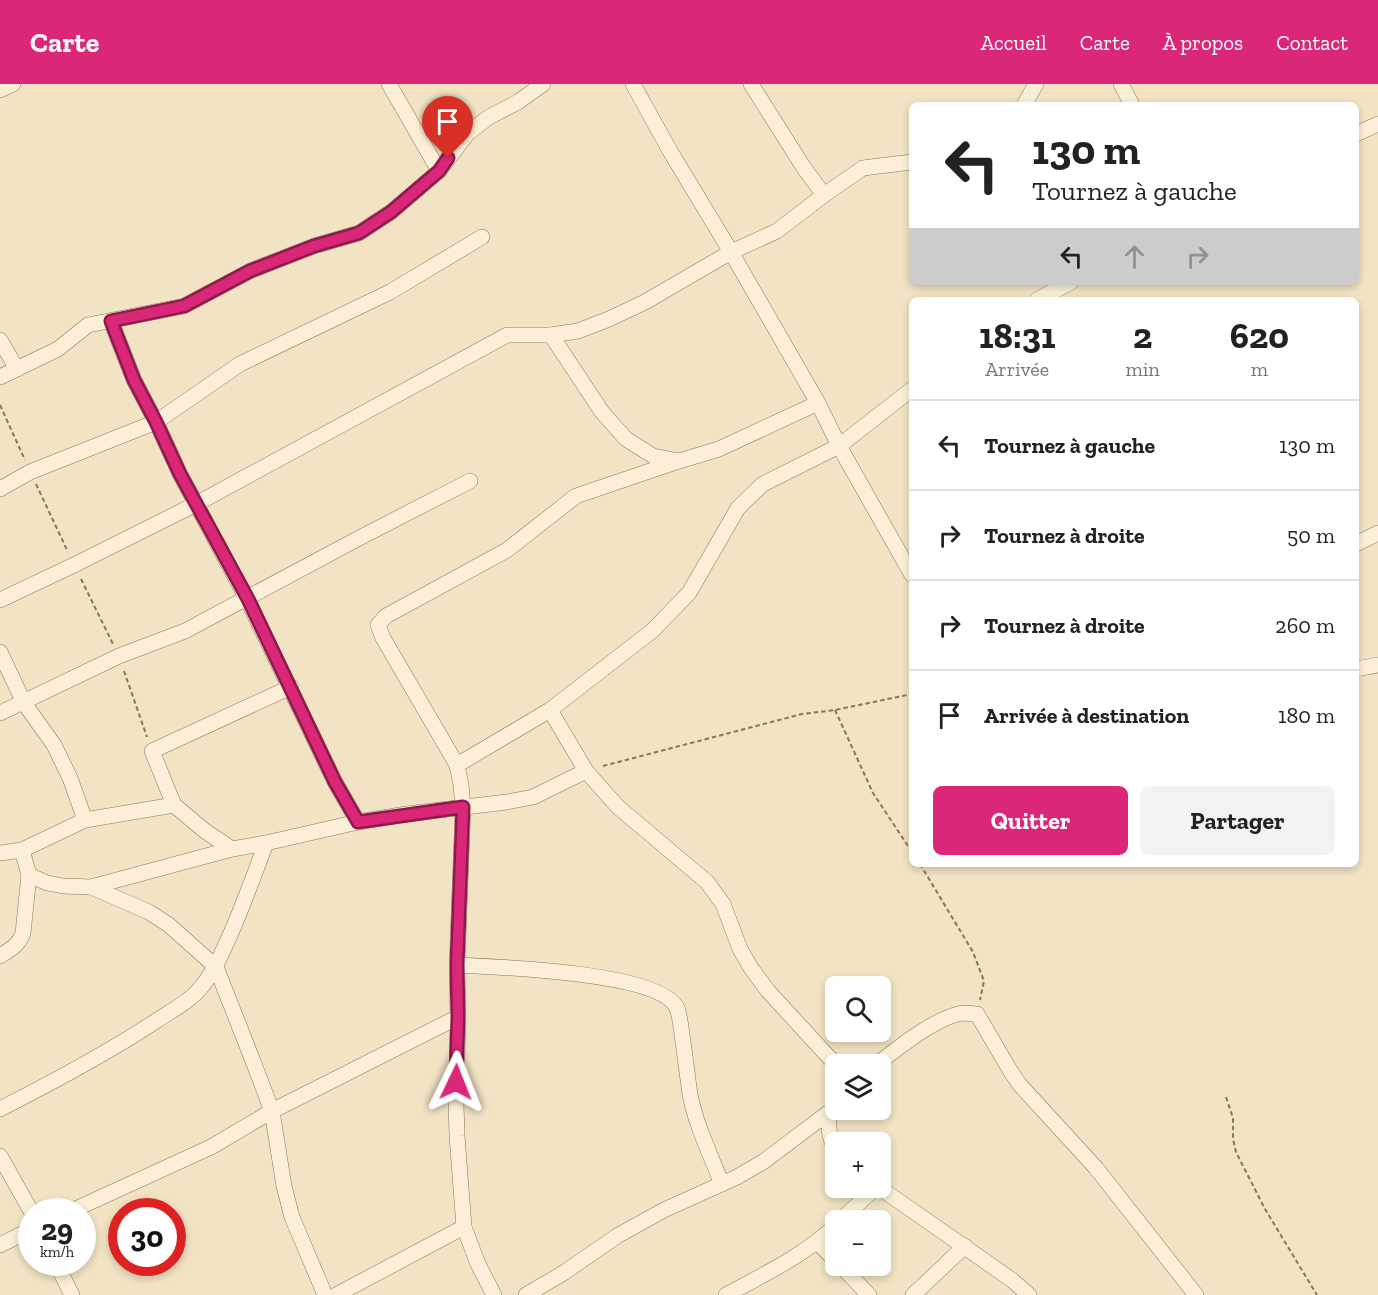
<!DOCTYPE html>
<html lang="fr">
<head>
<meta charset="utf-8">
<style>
	body { margin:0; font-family:"Zilla Slab",serif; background:#f2f2f2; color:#222; height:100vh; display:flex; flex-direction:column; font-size:22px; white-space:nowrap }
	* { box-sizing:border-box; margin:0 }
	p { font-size:20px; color:#767676 }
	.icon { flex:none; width:33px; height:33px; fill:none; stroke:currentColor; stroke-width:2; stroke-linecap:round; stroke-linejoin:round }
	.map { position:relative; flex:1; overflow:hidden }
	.details { position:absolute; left:909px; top:213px; width:450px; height:570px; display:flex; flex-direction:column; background:#fff; border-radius:9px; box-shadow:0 3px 9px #0003 }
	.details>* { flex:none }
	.top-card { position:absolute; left:909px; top:18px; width:450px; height:183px; border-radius:9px; box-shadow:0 3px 9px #0003; background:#fff; color:#222; overflow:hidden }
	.buttons { position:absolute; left:825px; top:892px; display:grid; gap:12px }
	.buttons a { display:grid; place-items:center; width:66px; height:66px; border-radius:9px; background:#fff; box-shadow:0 3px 9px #0003; font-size:30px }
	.speed { position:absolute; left:18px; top:1114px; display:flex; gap:12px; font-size:30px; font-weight:700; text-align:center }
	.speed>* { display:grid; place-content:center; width:78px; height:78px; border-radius:50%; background:#fff; box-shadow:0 3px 9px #0003; line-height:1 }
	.speed small { font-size:15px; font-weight:400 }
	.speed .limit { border:9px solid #d22; background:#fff; color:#111 }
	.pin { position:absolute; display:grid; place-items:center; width:51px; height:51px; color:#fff; margin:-62px -26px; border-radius:50% 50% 50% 0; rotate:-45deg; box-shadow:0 0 6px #0007 }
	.pin .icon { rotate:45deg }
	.me { position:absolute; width:66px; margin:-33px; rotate:2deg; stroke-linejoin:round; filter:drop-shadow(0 0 4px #0008) }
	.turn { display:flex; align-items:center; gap:21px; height:126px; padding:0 24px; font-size:27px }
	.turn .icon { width:78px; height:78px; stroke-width:2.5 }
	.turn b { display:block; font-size:42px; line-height:51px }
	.lanes { display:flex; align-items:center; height:57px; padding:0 24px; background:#0003; justify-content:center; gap:30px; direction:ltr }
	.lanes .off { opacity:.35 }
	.eta { display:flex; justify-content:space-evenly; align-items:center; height:102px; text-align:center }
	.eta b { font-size:36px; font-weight:700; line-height:42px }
	.cta { display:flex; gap:12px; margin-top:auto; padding:12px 24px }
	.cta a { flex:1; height:69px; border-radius:9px; background:#db2777; color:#fff; font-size:24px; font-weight:700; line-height:69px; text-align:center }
	.cta a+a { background:#f2f2f2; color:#222 }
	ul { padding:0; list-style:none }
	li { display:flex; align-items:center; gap:18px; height:90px; padding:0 24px; border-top:2px solid #e0e0e0 }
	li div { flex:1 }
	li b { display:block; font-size:22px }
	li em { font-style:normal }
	header { display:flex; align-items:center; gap:36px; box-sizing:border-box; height:84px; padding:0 30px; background:#db2777; color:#fff }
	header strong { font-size:28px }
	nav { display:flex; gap:33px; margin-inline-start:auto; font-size:21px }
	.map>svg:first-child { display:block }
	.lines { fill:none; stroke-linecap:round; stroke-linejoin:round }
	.minor-casing { stroke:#8c7459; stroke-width:16 }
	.path { stroke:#8c7459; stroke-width:2; stroke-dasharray:4.5 3; stroke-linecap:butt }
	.minor { stroke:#fbf0d7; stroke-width:15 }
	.route-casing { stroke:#8e194d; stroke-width:15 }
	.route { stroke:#db2777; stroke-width:10 }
</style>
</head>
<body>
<header>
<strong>Carte</strong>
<nav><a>Accueil</a><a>Carte</a><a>À propos</a><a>Contact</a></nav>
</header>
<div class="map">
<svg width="1378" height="1211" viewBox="0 0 1378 1211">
	<rect width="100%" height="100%" fill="#f1e3c3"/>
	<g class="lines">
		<defs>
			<g id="minor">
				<polyline points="389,0 439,87"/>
				<polyline points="633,0 670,67 731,168 818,319 839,362 912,491"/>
				<polyline points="1121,0 1132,21"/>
				<polyline points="0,6 13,0"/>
				<polyline points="1024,21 1036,0"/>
				<polyline points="1356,50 1378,40"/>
				<polyline points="824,111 863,84 912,78"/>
				<polyline points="1037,216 1071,198"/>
				<polyline points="111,237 134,296 156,338 180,390 247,515 335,698 358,738"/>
				<polyline points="551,251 602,328 626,355 653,372 679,377 719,365 818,319"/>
				<polyline points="0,256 17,285"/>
				<polyline points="0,293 58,265 88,241 184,222 250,187 314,162 359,149 391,128 439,87 468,49 489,33 518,18 543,0"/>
				<polyline points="0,405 30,388 156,338 240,280 390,208 482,153"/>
				<polyline points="1356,460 1378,449"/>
				<polyline points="0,516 74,481 196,420 507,251 551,251 578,247 609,235 645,218 731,168 777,147 824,111 804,84 751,0"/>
				<polyline points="0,568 24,619 54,661 70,694 85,736"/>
				<polyline points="1356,585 1378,581"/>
				<polyline points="550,626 586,687 618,723 707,798 723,820 740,865 751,884 768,907 836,981"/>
				<polyline points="0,629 119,572 185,547 363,452 470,397"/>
				<polyline points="457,681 383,554 378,541 386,532 507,466 576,412 679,377"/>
				<polyline points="232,765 205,747 174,721 152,667 291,603"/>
				<polyline points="22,766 29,791 47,799 63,802 91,803 232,765 266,759 358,738 407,730 507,718 533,713 586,687"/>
				<polyline points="0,769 22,766 85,736 174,721"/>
				<polyline points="91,803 149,828 169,841 216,883 251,972 272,1027 284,1102 292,1133 325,1211"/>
				<path d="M0 872C11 865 19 861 23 849L29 791"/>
				<path d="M457 881C496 883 660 888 677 924 680 932 681 942 682 951 685 970 687 990 690 1010 695 1039 711 1072 722 1100"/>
				<path d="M876 981C898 964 935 934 962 929 967 929 972 930 977 930L1011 988 1020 1001 1096 1084 1196 1211"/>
				<path d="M0 1025C53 998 106 970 156 937 171 927 191 917 203 901 215 885 223 867 231 849 244 819 255 789 266 759"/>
				<polyline points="0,1072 32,1129"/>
				<polyline points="880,1104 1012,1196 1029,1211"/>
				<polyline points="69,1128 211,1063 272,1027 458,933"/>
				<polyline points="840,1137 875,1104"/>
				<polyline points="464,1143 478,1180 494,1211"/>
				<polyline points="817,1158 836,1177"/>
				<polyline points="0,1161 32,1145"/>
				<polyline points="56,1179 72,1211"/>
				<polyline points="841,1182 869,1211"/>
				<polyline points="336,1211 464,1143 457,1052 456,1019 458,933 457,881 463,723 461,701 457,681 550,626 652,547 689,509 738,424 763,400 839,362 912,305"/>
				<path d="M526 1211 565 1188 617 1152 664 1126 737 1093 763 1078 828 1029C829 1041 828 1054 836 1065"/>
				<path d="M726 1211C763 1191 805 1171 836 1141"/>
				<polyline points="913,1211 965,1162"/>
			</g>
		</defs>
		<use href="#minor" class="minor-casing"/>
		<g class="path">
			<polyline points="0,321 25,376"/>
			<polyline points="36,400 68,468"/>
			<polyline points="81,495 113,560"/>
			<polyline points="124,587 147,653"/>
			<polyline points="835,626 873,709 912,768"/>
			<polyline points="603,682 802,630 835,626 912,610"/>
			<polyline points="920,780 973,868 984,897 980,916"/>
			<polyline points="1226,1013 1233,1034 1233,1055 1236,1068 1241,1078 1265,1125 1317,1211"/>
		</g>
		<use href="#minor" class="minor"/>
	</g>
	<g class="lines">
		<defs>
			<polyline id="route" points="448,74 439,87 391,128 359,149 314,162 250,187 184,222 111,237 134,296 156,338 180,390 248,515 335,698 358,738 463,723 457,881 458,933 456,998"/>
		</defs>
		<use href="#route" class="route-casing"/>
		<use href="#route" class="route"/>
	</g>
</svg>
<div class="buttons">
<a><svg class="icon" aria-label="search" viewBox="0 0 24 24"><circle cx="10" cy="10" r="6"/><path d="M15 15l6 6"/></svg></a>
<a><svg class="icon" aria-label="layers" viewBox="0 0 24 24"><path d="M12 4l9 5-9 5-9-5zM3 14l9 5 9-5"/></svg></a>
<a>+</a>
<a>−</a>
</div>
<div class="speed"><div>29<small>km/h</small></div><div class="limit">30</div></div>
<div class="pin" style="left:448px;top:74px;background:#d93025"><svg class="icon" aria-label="arrive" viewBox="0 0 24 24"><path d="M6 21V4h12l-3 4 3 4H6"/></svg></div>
<svg class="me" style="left:456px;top:998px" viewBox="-20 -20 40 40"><path d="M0-17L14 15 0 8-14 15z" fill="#db2777" stroke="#fff" stroke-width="4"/></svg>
<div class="top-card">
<div class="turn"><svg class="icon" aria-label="left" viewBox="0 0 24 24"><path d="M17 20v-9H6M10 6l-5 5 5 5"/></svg><div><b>130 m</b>Tournez à gauche</div></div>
<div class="lanes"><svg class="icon" aria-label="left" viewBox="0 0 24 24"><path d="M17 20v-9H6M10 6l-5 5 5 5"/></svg><svg class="icon off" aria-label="ahead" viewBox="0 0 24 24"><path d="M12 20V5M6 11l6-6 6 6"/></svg><svg class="icon off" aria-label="right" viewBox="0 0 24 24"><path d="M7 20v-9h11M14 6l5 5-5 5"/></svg></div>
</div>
<section class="details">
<div class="eta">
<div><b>18:31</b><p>Arrivée</p></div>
<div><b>2</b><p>min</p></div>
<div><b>620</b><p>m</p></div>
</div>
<ul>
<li><svg class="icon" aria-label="left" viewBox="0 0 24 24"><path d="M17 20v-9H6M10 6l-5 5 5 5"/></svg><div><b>Tournez à gauche</b></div><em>130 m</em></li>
<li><svg class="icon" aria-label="right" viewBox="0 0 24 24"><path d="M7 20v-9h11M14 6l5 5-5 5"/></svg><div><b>Tournez à droite</b></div><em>50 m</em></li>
<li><svg class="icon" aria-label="right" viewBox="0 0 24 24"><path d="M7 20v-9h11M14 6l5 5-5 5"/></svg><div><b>Tournez à droite</b></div><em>260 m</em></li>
<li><svg class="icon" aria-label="arrive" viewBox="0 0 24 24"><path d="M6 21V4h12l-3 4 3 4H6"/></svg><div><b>Arrivée à destination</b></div><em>180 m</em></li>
</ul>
<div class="cta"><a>Quitter</a><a>Partager</a></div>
</section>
</div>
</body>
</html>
